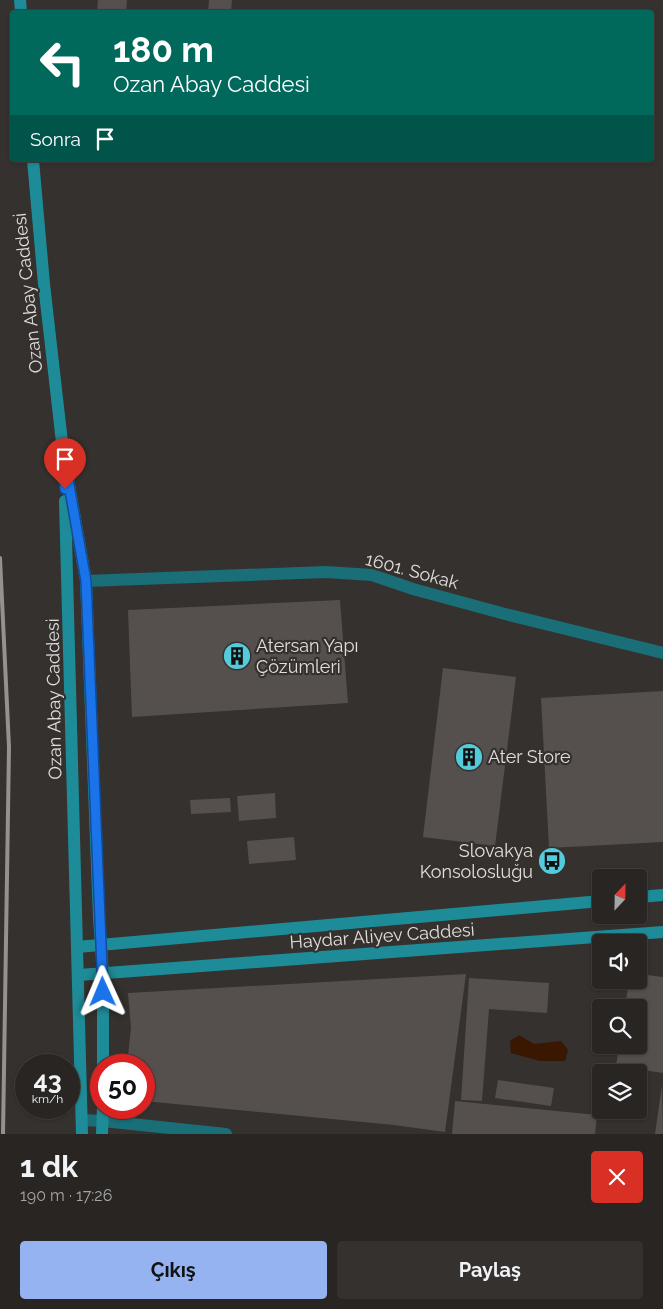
<!DOCTYPE html>
<html lang="tr">
<head>
<meta charset="utf-8">
<style>
	body { margin:0; font-family:Raleway,sans-serif; background:#34312f; color:#f1f3f6; height:100vh; display:flex; flex-direction:column; font-size:19px; white-space:nowrap }
	* { box-sizing:border-box; margin:0 }
	p { font-size:16px; color:#a5a5a5 }
	.icon { flex:none; width:28px; height:28px; fill:none; stroke:currentColor; stroke-width:2; stroke-linecap:round; stroke-linejoin:round }
	.map { position:relative; height:1134px; overflow:hidden }
	.drawer { display:flex; flex-direction:column; background:#282522; flex:1 }
	.drawer>* { flex:none }
	.top-card { position:absolute; left:10px; top:10px; width:644px; height:152px; border-radius:5px; box-shadow:0 1px 4px #0004,0 0 0 1px #444240; background:#00695c; color:#fff; overflow:hidden }
	.needle { width:32px; rotate:22deg }
	.tools { position:absolute; left:592px; top:869px; display:grid; gap:10px }
	.tools a { display:grid; place-items:center; width:55px; height:55px; border-radius:5px; background:#282522; box-shadow:0 1px 4px #0004,0 0 0 1px #444240; font-size:25px }
	.speed { position:absolute; left:15px; top:1054px; display:flex; gap:10px; font-size:25px; font-weight:700; text-align:center }
	.speed>* { display:grid; place-content:center; width:65px; height:65px; border-radius:50%; background:#282522; box-shadow:0 1px 4px #0004,0 0 0 1px #444240; line-height:1 }
	.speed small { font-size:12px; font-weight:400 }
	.speed .limit { border:8px solid #d22; background:#fff; color:#111 }
	.pin { position:absolute; display:grid; place-items:center; width:42px; height:42px; color:#fff; margin:-51px -21px; border-radius:50% 50% 50% 0; rotate:-45deg; box-shadow:0 0 5px #0007 }
	.pin .icon { rotate:45deg }
	.me { position:absolute; width:55px; margin:-28px; rotate:359deg; stroke-linejoin:round; filter:drop-shadow(0 0 4px #0008) }
	.turn { display:flex; align-items:center; gap:18px; height:105px; padding:0 20px; font-size:22px }
	.turn .icon { width:65px; height:65px; stroke-width:2.5 }
	.turn b { display:block; font-size:35px; line-height:42px }
	.then { display:flex; align-items:center; height:48px; padding:0 20px; background:#0003; gap:10px; font-size:19px }
	.round { display:grid; place-items:center; flex:none; width:52px; height:52px; border-radius:5px; background:#34312f }
	.summary { display:flex; align-items:center; justify-content:space-between; height:85px; padding:0 20px }
	h1 { font-size:30px; font-weight:700; line-height:38px }
	.button { display:flex; gap:10px; margin-top:auto; padding:10px 20px }
	.button a { flex:1; height:58px; border-radius:5px; background:#95b2f1; color:#111; font-size:20px; font-weight:700; line-height:58px; text-align:center }
	.button a+a { background:#34312f; color:#f1f3f6 }
	.map>svg:first-child { display:block }
	.water { fill:#391700 }
	.building { fill:#55504d }
	.lines { fill:none; stroke-linecap:round; stroke-linejoin:round }
	.street { stroke:#196e78; stroke-width:12 }
	.secondary { stroke:#1e8c98; stroke-width:12 }
	.rail { stroke:#94918e; stroke-width:4 }
	.route-casing { stroke:#114b97; stroke-width:12 }
	.route { stroke:#1a73e8; stroke-width:9 }
	.labels { text-anchor:middle; stroke-width:4.5; stroke-linejoin:round; paint-order:stroke }
	.street-label { font-size:18px; fill:#e0dedc; stroke:#35312e }
	.poi-label { font-size:18px; fill:#e0dedc; stroke:#35312e; text-anchor:start }
</style>
</head>
<body>
<div class="map">
<svg width="663" height="1134" viewBox="0 0 663 1134">
	<rect width="100%" height="100%" fill="#35312e"/>
	<polygon class="water" points="519,1035 534,1044 561,1041 568,1050 565,1061 540,1061 511,1053 510,1041"/>
	<g class="building">
		<polygon points="98,0 127,0 126,12 97,12"/>
		<polygon points="209,0 232,0 231,12 208,12"/>
		<polygon points="340,600 348,703 132,717 128,610"/>
		<polygon points="443,668 516,677 495,846 423,837"/>
		<polygon points="663,691 663,842 549,848 541,698"/>
		<polygon points="275,793 276,818 239,821 237,796"/>
		<polygon points="230,798 231,812 191,814 190,800"/>
		<polygon points="294,837 296,860 249,864 247,841"/>
		<polygon points="466,974 445,1132 394,1125 144,1101 144,1065 127,1065 131,1028 128,993"/>
		<polygon points="639,974 663,977 663,1073 616,1066 619,1045 639,1045 639,1008 625,1008 629,980 639,980"/>
		<polygon points="469,978 549,983 547,1013 489,1009 482,1101 461,1100"/>
		<polygon points="498,1080 554,1088 551,1106 495,1098"/>
		<polygon points="662,1085 663,1134 655,1134"/>
		<polygon points="455,1101 597,1115 595,1134 452,1134"/>
	</g>
	<g class="lines">
		<g class="street">
			<polyline points="86,581 326,572 372,575 413,589 505,614 663,653"/>
			<polyline points="82,1120 103,1121 226,1134"/>
		</g>
		<g class="secondary">
			<polyline points="20,0 21,12"/>
			<polyline points="33,160 44,284 63,451 86,581 99,917 103,974 103,1065"/>
			<polyline points="65,501 82,1134"/>
			<polyline points="639,897 663,895"/>
			<polyline points="77,947 601,901"/>
			<polyline points="79,975 663,932"/>
			<polyline points="102,1134 103,1108"/>
		</g>
		<polyline class="rail" points="0,558 9,747 3,1134"/>
	</g>
	<g class="lines">
		<defs>
			<polyline id="route" points="65,489 63,451 86,581 103,992"/>
		</defs>
		<use href="#route" class="route-casing"/>
		<use href="#route" class="route"/>
	</g>
	<defs>
		<symbol id="building-disc" viewBox="-11 -11 22 22"><circle r="9.5" fill="#53cbda" stroke="#35312e"/><path d="M-4-6H4V6H1V3H-1V6H-4ZM-2.5-4.3h1.7v1.8h-1.7ZM.8-4.3h1.7v1.8H.8ZM-2.5-1h1.7V.8h-1.7ZM.8-1h1.7V.8H.8Z" fill="#111"/></symbol>
		<symbol id="bus-disc" viewBox="-11 -11 22 22"><circle r="9.5" fill="#53cbda" stroke="#35312e"/><path d="M-5-6H5V4H4V6H2V4H-2V6H-4V4H-5ZM-3.5-4V0h7V-4ZM-3.5 1.2v1.5H-2V1.2ZM2 1.2v1.5H3.5V1.2Z" fill="#111"/></symbol>
	</defs>
	<g fill-rule="evenodd">
		<use href="#building-disc" x="221" y="640" width="32" height="32"/>
		<use href="#building-disc" x="453" y="741" width="32" height="32"/>
		<use href="#bus-disc" x="536" y="845" width="32" height="32"/>
	</g>
	<g class="labels">
		<g class="street-label">
			<text transform="translate(28 293) rotate(-96)" y="6">Ozan Abay Caddesi</text>
			<text transform="translate(412 571) rotate(15)" y="6">1601. Sokak</text>
			<text transform="translate(54 699) rotate(-91)" y="6">Ozan Abay Caddesi</text>
			<text transform="translate(382 936) rotate(-4)" y="6">Haydar Aliyev Caddesi</text>
		</g>
		<g class="poi-label">
			<text x="256" y="652">Atersan Yapı<tspan x="256" dy="21">Çözümleri</tspan></text>
			<text x="488" y="763">Ater Store</text>
			<text x="533" y="857" text-anchor="end">Slovakya<tspan x="533" dy="21">Konsolosluğu</tspan></text>
		</g>
	</g>
</svg>
<div class="tools">
<a><svg class="needle" viewBox="-14 -14 28 28"><path d="M0-13l5 13h-10z" fill="#e53935"/><path d="M0 13l5-13h-10z" fill="#a5a5a5"/></svg></a>
<a><svg class="icon" aria-label="sound" viewBox="0 0 24 24"><path d="M4 9h4l5-4v14l-5-4H4zM17 9q2 3 0 6"/></svg></a>
<a><svg class="icon" aria-label="search" viewBox="0 0 24 24"><circle cx="10" cy="10" r="6"/><path d="M15 15l6 6"/></svg></a>
<a><svg class="icon" aria-label="layers" viewBox="0 0 24 24"><path d="M12 4l9 5-9 5-9-5zM3 14l9 5 9-5"/></svg></a>
</div>
<div class="speed"><div>43<small>km/h</small></div><div class="limit">50</div></div>
<div class="pin" style="left:65px;top:489px;background:#d93025"><svg class="icon" aria-label="arrive" viewBox="0 0 24 24"><path d="M6 21V4h12l-3 4 3 4H6"/></svg></div>
<svg class="me" style="left:103px;top:992px" viewBox="-20 -20 40 40"><path d="M0-17L14 15 0 8-14 15z" fill="#1a73e8" stroke="#fff" stroke-width="4"/></svg>
<div class="top-card">
<div class="turn"><svg class="icon" aria-label="left" viewBox="0 0 24 24"><path d="M17 20v-9H6M10 6l-5 5 5 5"/></svg><div><b>180 m</b>Ozan Abay Caddesi</div></div>
<div class="then">Sonra<svg class="icon" aria-label="arrive" viewBox="0 0 24 24"><path d="M6 21V4h12l-3 4 3 4H6"/></svg></div>
</div>
</div>
<section class="drawer">
<div class="summary"><div><h1>1 dk</h1><p>190 m · 17:26</p></div><a class="round" style="background:#d93025;color:#fff"><svg class="icon" aria-label="close" viewBox="0 0 24 24"><path d="M6 6l12 12M18 6L6 18"/></svg></a></div>
<div class="button"><a>Çıkış</a><a>Paylaş</a></div>
</section>
</body>
</html>
